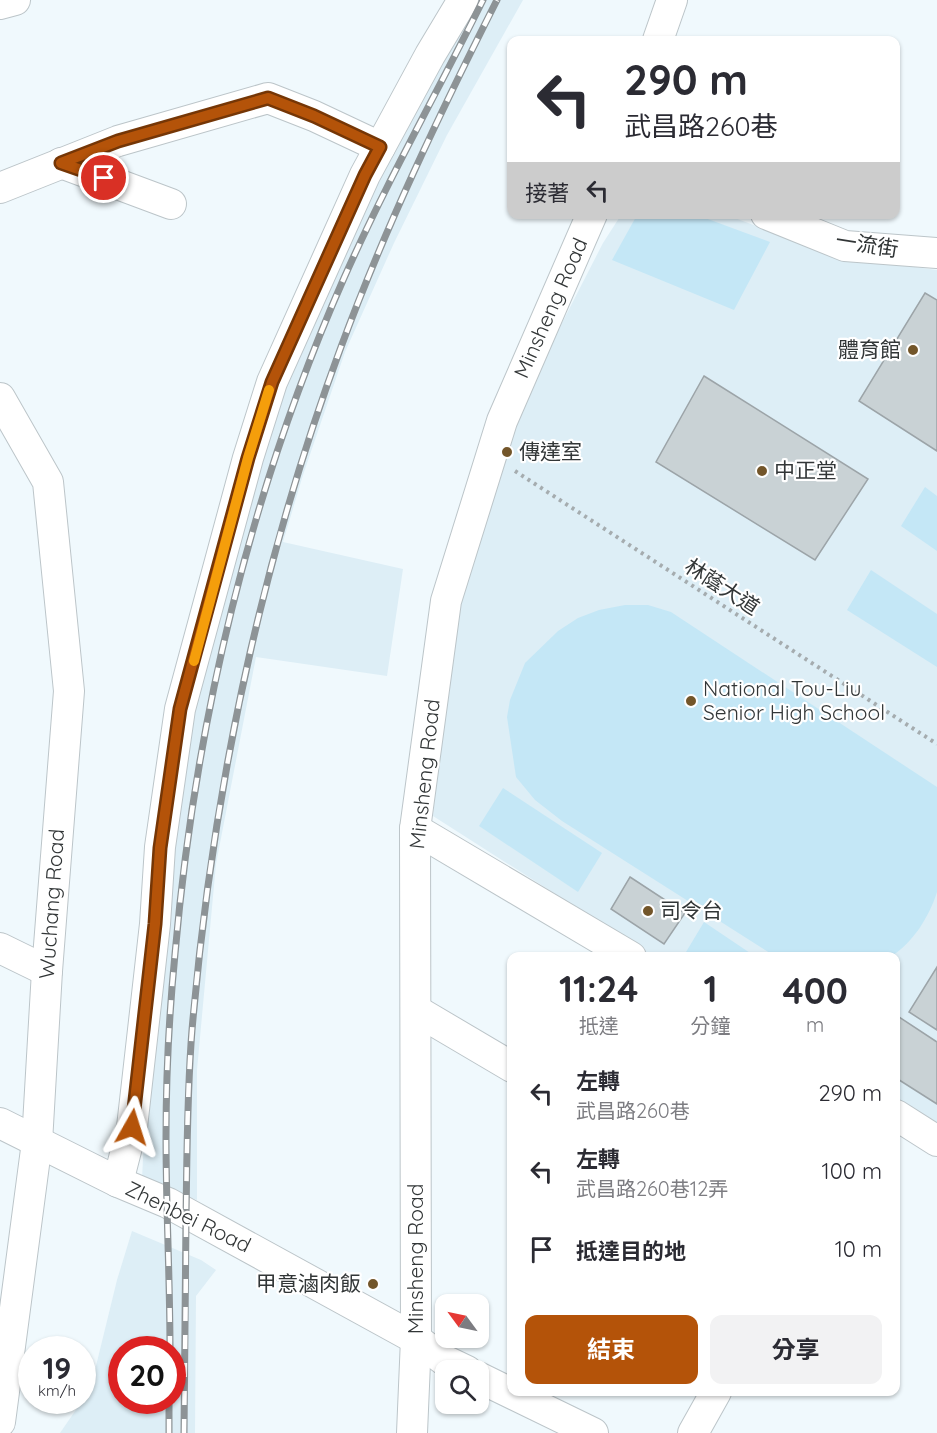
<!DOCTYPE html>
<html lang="zh-TW">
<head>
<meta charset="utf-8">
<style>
	body { margin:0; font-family:Quicksand,"Noto Sans TC",sans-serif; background:#f2f2f3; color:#2b2b33; height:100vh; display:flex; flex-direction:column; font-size:22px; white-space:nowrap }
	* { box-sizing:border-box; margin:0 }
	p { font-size:20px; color:#7c7c81 }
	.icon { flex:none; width:33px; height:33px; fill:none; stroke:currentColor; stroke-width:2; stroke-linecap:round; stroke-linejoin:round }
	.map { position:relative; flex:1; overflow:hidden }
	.panel { position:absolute; left:507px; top:952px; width:393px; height:444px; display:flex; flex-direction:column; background:#fff; border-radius:12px; box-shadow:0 2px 4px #0004 }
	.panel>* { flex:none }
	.top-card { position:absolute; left:507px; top:36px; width:393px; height:183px; border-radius:12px; box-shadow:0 2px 4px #0004; background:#fff; color:#2b2b33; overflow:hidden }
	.needle { width:39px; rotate:303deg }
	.controls { position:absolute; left:435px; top:1294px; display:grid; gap:12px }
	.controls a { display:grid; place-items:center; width:54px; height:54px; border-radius:12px; background:#fff; box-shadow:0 2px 4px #0004; font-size:30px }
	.speed { position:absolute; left:18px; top:1336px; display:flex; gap:12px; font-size:30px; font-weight:700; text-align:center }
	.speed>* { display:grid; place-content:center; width:78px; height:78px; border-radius:50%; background:#fff; box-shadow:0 2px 4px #0004; line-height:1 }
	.speed small { font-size:15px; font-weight:400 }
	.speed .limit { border:9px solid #d22; background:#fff; color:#111 }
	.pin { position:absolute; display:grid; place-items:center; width:51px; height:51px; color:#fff; margin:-26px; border:3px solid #fff; border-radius:50%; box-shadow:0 2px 6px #0007 }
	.me { position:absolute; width:66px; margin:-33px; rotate:6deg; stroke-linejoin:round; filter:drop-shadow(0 0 4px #0008) }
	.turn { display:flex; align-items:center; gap:21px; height:126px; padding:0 18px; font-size:27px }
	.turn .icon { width:78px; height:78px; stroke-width:2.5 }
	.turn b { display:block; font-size:42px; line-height:51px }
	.then { display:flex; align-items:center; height:57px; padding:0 18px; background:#0003; gap:12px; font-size:22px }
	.eta { display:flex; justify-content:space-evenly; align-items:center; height:102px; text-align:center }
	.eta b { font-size:36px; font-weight:700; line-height:42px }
	.primary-button { display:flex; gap:12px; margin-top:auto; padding:12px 18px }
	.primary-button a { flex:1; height:69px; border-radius:12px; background:#b45309; color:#fff; font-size:24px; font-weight:700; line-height:69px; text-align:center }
	.primary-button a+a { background:#f2f2f3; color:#2b2b33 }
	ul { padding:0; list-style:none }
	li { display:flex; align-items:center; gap:18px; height:78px; padding:0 18px }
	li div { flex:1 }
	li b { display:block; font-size:22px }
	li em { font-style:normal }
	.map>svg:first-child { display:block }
	.built { fill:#ddeef6; fill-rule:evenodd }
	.green { fill:#c4e7f6 }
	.building { fill:#c9d2d5; stroke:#9ca4a8; stroke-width:1.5 }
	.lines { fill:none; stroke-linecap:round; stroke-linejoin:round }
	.minor-casing { stroke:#bcc5c9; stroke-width:32 }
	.path { stroke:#a5acaf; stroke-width:4; stroke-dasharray:3 4.5; stroke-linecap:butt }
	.minor { stroke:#fff; stroke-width:30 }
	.rail-casing { stroke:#8d9396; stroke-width:7 }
	.rail { stroke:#fff; stroke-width:4.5; stroke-dasharray:14; stroke-linecap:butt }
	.route-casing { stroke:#753606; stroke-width:15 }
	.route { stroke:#b45309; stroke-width:10 }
	.slow { stroke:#f59e0b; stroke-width:10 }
	.poi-dot { fill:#73562a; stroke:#fff; stroke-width:2 }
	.labels { text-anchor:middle; stroke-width:4.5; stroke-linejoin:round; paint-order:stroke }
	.street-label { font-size:21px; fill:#323637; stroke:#fff }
	.poi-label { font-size:21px; fill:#323637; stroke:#fff; text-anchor:start }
</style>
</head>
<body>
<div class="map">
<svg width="937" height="1433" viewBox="0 0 937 1433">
	<rect width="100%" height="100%" fill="#f0f9fd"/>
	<g class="built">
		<polygon points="447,0 523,0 447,135 394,243 345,352 303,475 283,542 403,569 387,676 256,657 216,864 197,1070 197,1200 142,1179 150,1018 187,718 267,419"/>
		<polygon points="621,215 727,215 839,257 937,270 937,1138 896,1111 896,957 654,957 433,816 456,585 505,434 603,243"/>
		<path d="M132 1231 201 1260 216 1270 196 1296 195 1433H60L82 1401 95 1370 117 1280ZM122 1350H172V1401H122Z"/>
	</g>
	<g class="green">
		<polygon points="637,215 697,215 770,242 734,310 612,260"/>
		<polygon points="925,487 937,496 937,551 901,526"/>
		<polygon points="871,570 937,614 937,667 847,610"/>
		<path d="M625 605H648L671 612 937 787V892C929 917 913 943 890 957H776L562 821 535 800 516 777 507 717 510 700 525 663 558 631 578 618 599 610Z"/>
		<polygon points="503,788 602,853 578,892 479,826"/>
		<polygon points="704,922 756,957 683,957"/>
	</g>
	<g class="building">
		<polygon points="925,293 937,300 937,451 859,401"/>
		<polygon points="704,376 868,479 815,560 656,462"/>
		<polygon points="630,877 685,913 664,944 611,909"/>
		<polygon points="937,967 937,1030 909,1012"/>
		<polygon points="896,1015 937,1042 937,1104 896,1078"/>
	</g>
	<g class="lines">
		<defs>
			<g id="minor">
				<polyline points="0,4 15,0"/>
				<polyline points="658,40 672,0"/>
				<polyline points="61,163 171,204"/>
				<polyline points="0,188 118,141 268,98 314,116 380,147"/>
				<polyline points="766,214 845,246 937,253"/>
				<polyline points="0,398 48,482 69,691 47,971 37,1142 0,1422"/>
				<polyline points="415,829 631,957"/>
				<polyline points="0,948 47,971"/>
				<polyline points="417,1011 512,1067"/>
				<polyline points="896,1115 937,1141"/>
				<polyline points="0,1123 118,1182 168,1203 416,1339 444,1360 467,1371"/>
				<polyline points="118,1182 132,1127 155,924 160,847 180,709 248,458 272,382 365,175 430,55 463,0"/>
				<polyline points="478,1377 593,1433"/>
				<polyline points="412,1433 416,1339 415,829 446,601 502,421 592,214"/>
				<polyline points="693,1433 716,1392"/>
			</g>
		</defs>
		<use href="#minor" class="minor-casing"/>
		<polyline class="path" points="515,471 937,744"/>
		<use href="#minor" class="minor"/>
		<defs>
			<g id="rail">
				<path d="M170 1350C170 1279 166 1209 166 1138 166 1077 169 1015 175 954 195 723 250 491 344 278 386 183 437 93 483 0"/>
				<polyline points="169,1433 169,1401"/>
				<path d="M184 1433C185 1361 186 1289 186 1217 187 1155 187 1092 192 1030 212 797 259 567 341 347 385 228 440 113 497 0"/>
			</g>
		</defs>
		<use href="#rail" class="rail-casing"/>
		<use href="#rail" class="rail"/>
	</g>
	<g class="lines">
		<defs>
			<polyline id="route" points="104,178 61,163 118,141 268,98 314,116 380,147 365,175 272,382 248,458 180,709 160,848 155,924 132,1127"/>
		</defs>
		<use href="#route" class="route-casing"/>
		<use href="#route" class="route"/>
		<polyline class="slow" points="194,661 248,458 269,390"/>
	</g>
	<g class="poi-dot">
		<circle cx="913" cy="350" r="6"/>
		<circle cx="507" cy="452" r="6"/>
		<circle cx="762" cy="471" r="6"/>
		<circle cx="691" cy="701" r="6"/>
		<circle cx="648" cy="911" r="6"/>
		<circle cx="373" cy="1284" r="6"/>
	</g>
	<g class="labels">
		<g class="street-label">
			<text transform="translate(867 245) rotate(9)" y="7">一流街</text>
			<text transform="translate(551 308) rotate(-66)" y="7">Minsheng Road</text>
			<text transform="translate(722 587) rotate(33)" y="7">林蔭大道</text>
			<text transform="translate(425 774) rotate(-84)" y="7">Minsheng Road</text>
			<text transform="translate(52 904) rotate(-86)" y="7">Wuchang Road</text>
			<text transform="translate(188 1217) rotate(26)" y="7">Zhenbei Road</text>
			<text transform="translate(416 1259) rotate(-90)" y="7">Minsheng Road</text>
		</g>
		<g class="poi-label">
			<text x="901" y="357" text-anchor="end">體育館</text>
			<text x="519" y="459">傳達室</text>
			<text x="774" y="478">中正堂</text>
			<text x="703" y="696">National Tou-Liu<tspan x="703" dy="24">Senior High School</tspan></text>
			<text x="660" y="918">司令台</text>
			<text x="361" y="1291" text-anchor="end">甲意滷肉飯</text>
		</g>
	</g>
</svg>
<div class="controls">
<a><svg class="needle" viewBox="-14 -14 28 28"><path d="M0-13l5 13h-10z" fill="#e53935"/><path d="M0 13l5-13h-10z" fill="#7c7c81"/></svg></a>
<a><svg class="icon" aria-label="search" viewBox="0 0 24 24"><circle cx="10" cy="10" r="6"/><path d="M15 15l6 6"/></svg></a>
</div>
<div class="speed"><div>19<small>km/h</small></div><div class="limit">20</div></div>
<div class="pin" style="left:104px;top:178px;background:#d93025"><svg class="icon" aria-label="arrive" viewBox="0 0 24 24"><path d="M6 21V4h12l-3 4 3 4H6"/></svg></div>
<svg class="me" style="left:132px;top:1127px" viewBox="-20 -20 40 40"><path d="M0-17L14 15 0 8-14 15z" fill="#b45309" stroke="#fff" stroke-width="4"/></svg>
<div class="top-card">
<div class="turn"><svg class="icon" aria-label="left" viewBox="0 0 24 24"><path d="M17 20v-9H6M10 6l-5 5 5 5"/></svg><div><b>290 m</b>武昌路260巷</div></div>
<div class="then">接著<svg class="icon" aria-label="left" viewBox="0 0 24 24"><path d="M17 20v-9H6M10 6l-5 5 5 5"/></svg></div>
</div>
<section class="panel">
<div class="eta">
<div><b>11:24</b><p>抵達</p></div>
<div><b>1</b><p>分鐘</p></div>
<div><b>400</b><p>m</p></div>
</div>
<ul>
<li><svg class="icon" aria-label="left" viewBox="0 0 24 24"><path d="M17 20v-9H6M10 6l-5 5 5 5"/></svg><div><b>左轉</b><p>武昌路260巷</p></div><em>290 m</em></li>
<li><svg class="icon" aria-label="left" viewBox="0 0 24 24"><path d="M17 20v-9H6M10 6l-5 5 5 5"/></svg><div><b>左轉</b><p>武昌路260巷12弄</p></div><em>100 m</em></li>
<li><svg class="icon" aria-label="arrive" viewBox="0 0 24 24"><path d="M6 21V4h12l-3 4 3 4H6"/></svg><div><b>抵達目的地</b></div><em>10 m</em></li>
</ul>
<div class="primary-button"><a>結束</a><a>分享</a></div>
</section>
</div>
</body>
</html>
